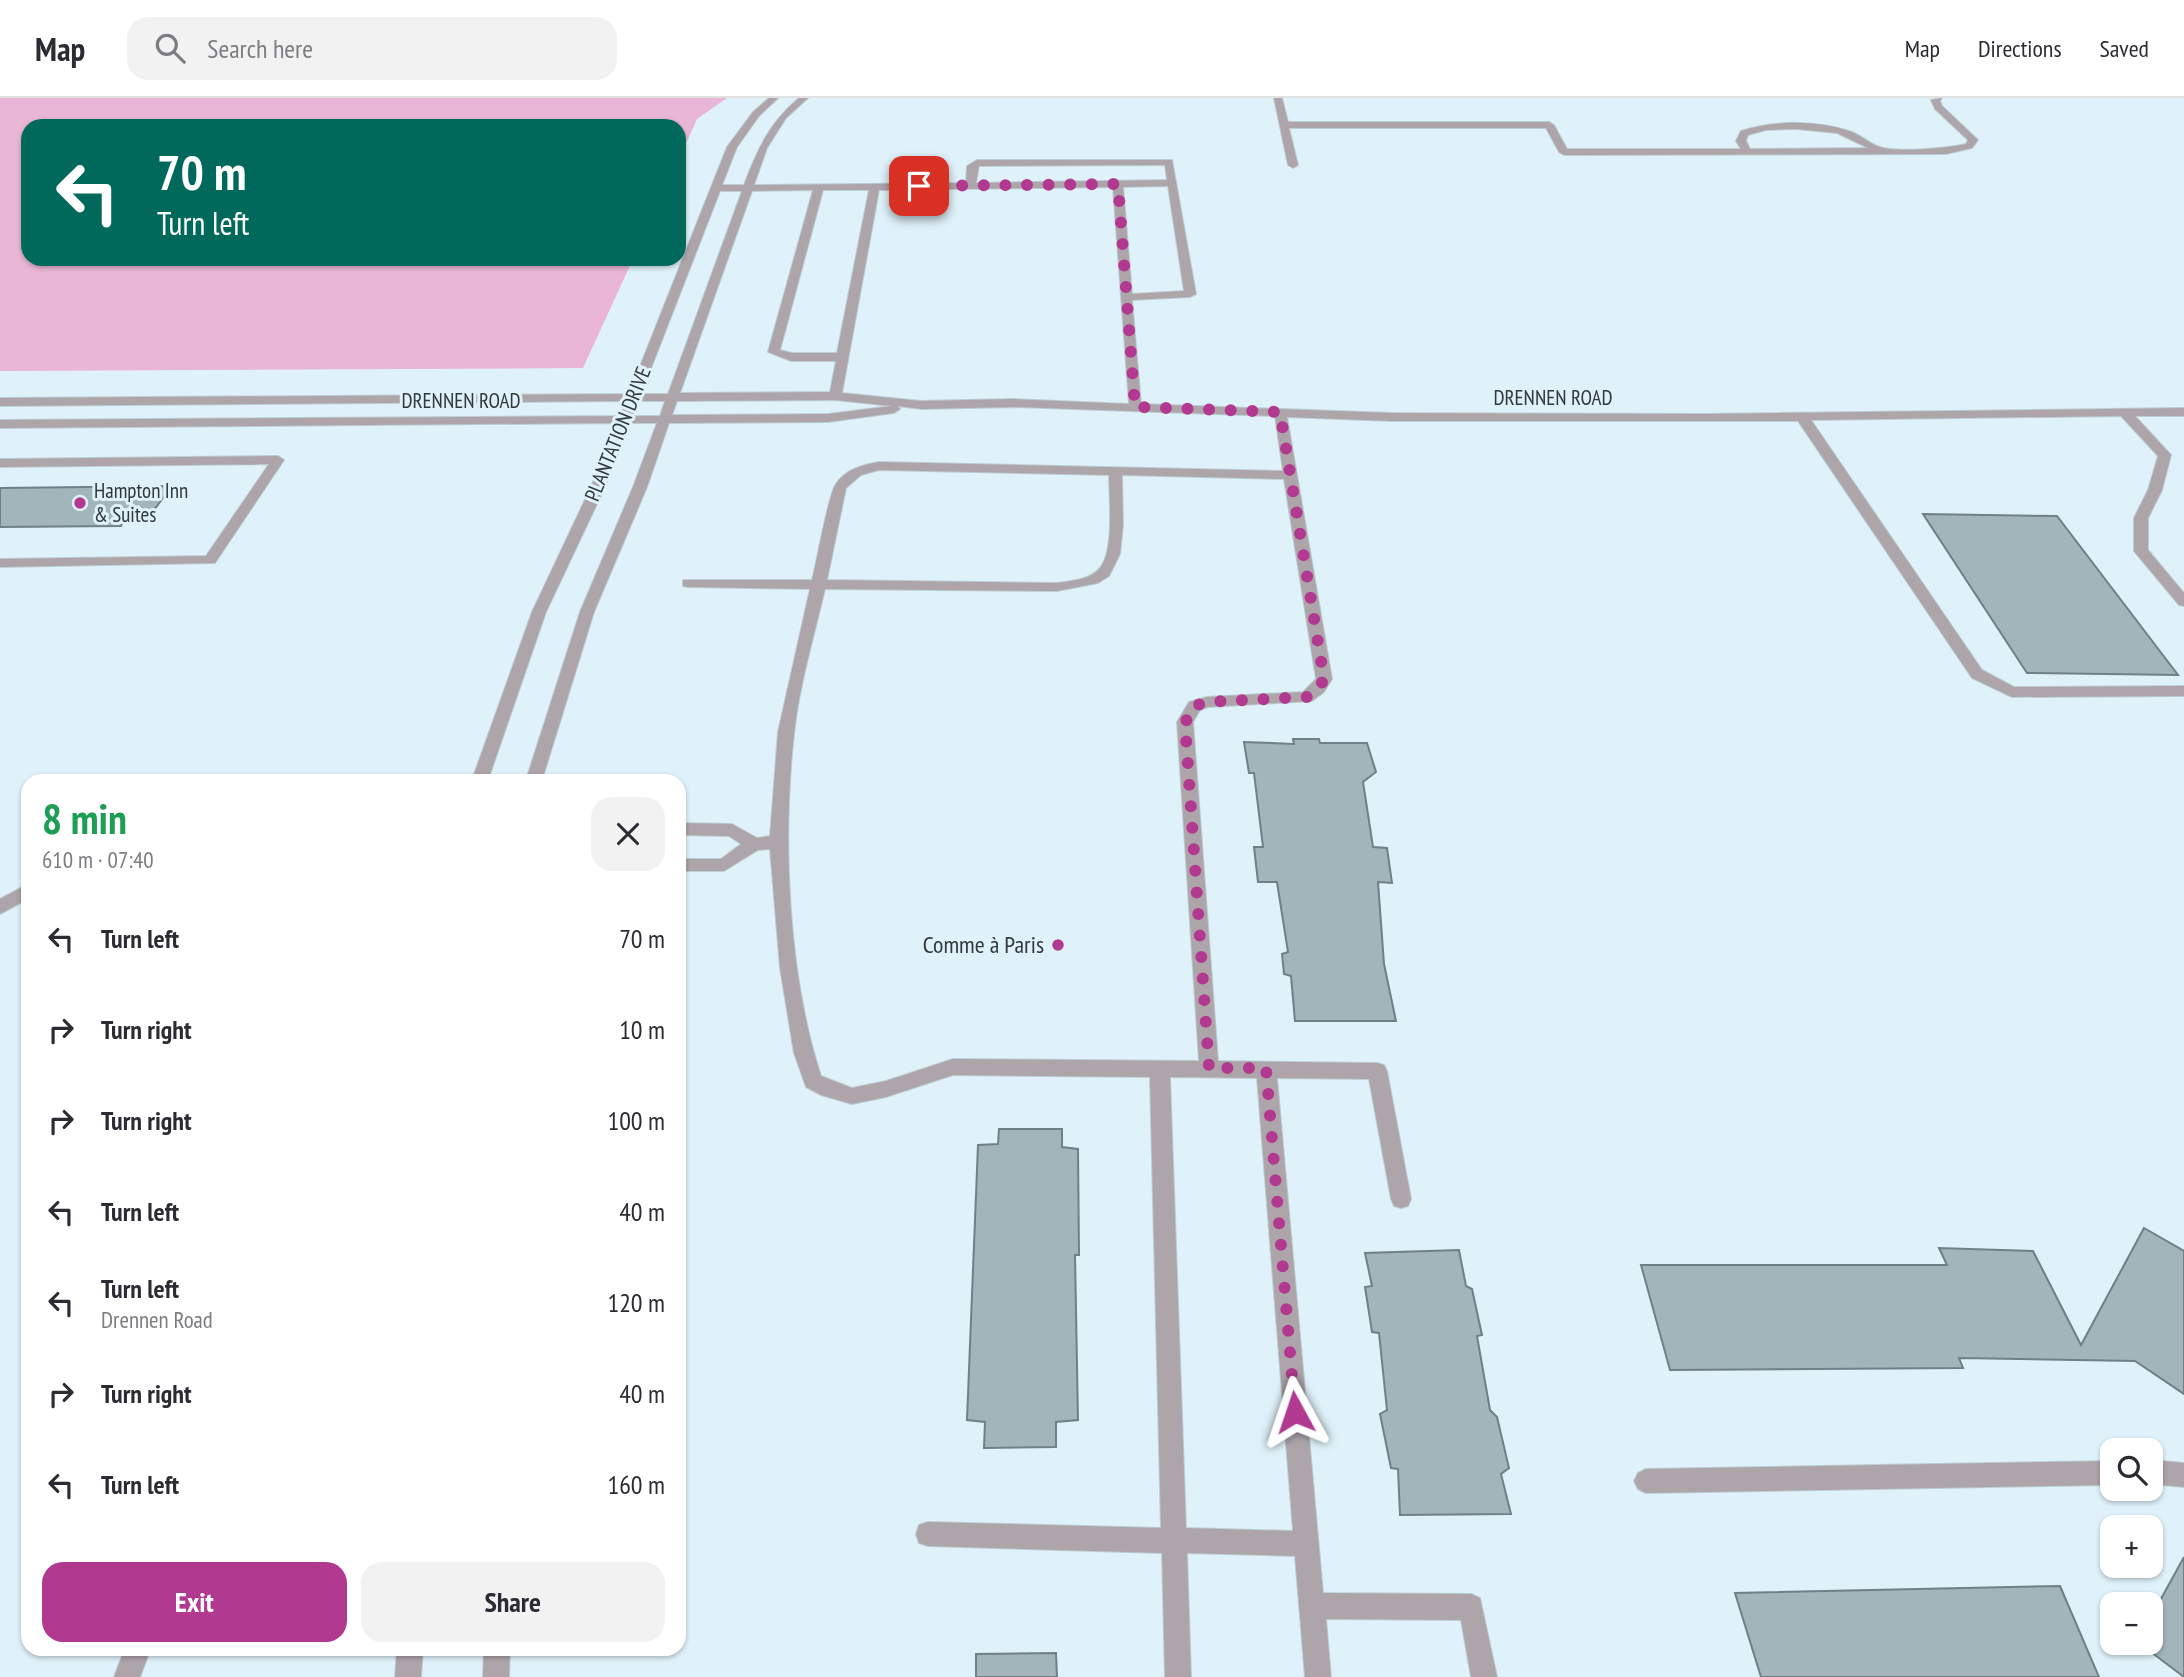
<!DOCTYPE html>
<html lang="en">
<head>
<meta charset="utf-8">
<style>
	body { margin:0; font-family:"PT Sans Narrow",sans-serif; background:#f2f2f3; color:#2b2b33; height:100vh; display:flex; flex-direction:column; font-size:26px; white-space:nowrap }
	* { box-sizing:border-box; margin:0 }
	p { font-size:23px; color:#7c7c81 }
	.icon { flex:none; width:38px; height:38px; fill:none; stroke:currentColor; stroke-width:2; stroke-linecap:round; stroke-linejoin:round }
	.map { position:relative; flex:1; overflow:hidden }
	.panel { position:absolute; left:21px; top:676px; width:665px; height:882px; display:flex; flex-direction:column; background:#fff; border-radius:21px; box-shadow:0 2px 5px #0004 }
	.panel>* { flex:none }
	.banner { position:absolute; left:21px; top:21px; width:665px; height:147px; border-radius:21px; box-shadow:0 2px 5px #0004; background:#00695c; color:#fff; overflow:hidden }
	.tools { position:absolute; left:2100px; top:1340px; display:grid; gap:14px }
	.tools a { display:grid; place-items:center; width:63px; height:63px; border-radius:14px; background:#fff; box-shadow:0 2px 5px #0004; font-size:35px }
	.pin { position:absolute; display:grid; place-items:center; width:60px; height:60px; color:#fff; margin:-30px; border-radius:14px; box-shadow:0 4px 10px #0006 }
	.me { position:absolute; width:77px; margin:-38px; rotate:355deg; stroke-linejoin:round; filter:drop-shadow(0 0 5px #0008) }
	.turn { display:flex; align-items:center; gap:24px; height:147px; padding:0 21px; font-size:32px }
	.turn .icon { width:91px; height:91px; stroke-width:2.5 }
	.turn b { display:block; font-size:49px; line-height:60px }
	.round { display:grid; place-items:center; flex:none; width:74px; height:74px; border-radius:21px; background:#f2f2f3 }
	.summary { display:flex; align-items:center; justify-content:space-between; height:119px; padding:0 21px }
	h1 { font-size:42px; font-weight:600; line-height:52px; color:#1e9e55 }
	.primary-button { display:flex; gap:14px; margin-top:auto; padding:14px 21px }
	.primary-button a { flex:1; height:80px; border-radius:21px; background:#b13a90; color:#fff; font-size:28px; font-weight:600; line-height:80px; text-align:center }
	.primary-button a+a { background:#f2f2f3; color:#2b2b33 }
	ul { padding:0; list-style:none }
	li { display:flex; align-items:center; gap:21px; height:91px; padding:0 21px }
	li div { flex:1 }
	li b { display:block; font-size:26px }
	li em { font-style:normal }
	header { display:flex; align-items:center; gap:42px; box-sizing:border-box; height:98px; padding:0 35px; background:#fff; border-bottom:2px solid #e1e1e2 }
	header strong { font-size:33px }
	nav { display:flex; gap:38px; margin-inline-start:auto; font-size:24px }
	.search { width:490px; height:63px; background:#f2f2f3; display:flex; align-items:center; gap:18px; box-sizing:border-box; padding:0 24px; border-radius:21px; color:#7c7c81; font-size:26px }
	.map>svg:first-child { display:block }
	.green { fill:#e9b6d6 }
	.building { fill:#a2b5bb; stroke:#6f8086; stroke-width:2 }
	.lines { fill:none; stroke-linecap:round; stroke-linejoin:round }
	.minor-casing { stroke:#bccdd3; stroke-width:2 }
	.minor { fill:#ada5aa; fill-rule:evenodd }
	.route { stroke:#b13a90; stroke-width:12; stroke-dasharray:0 21.6 }
	.poi-dot { fill:#b13a90; stroke:#dff2f9; stroke-width:2.5 }
	.labels { text-anchor:middle; stroke-width:6; stroke-linejoin:round; paint-order:stroke }
	.far-street-label { font-size:21px; fill:#30383a; stroke:#dff2f9 }
	.far-poi-label { font-size:21px; fill:#30383a; stroke:#dff2f9; text-anchor:start }
	.poi-label { font-size:24px; fill:#30383a; stroke:#dff2f9; text-anchor:end }
</style>
</head>
<body>
<header>
<strong>Map</strong>
<div class="search"><svg class="icon" aria-label="search" viewBox="0 0 24 24"><circle cx="10" cy="10" r="6"/><path d="M15 15l6 6"/></svg>Search here</div>
<nav><a>Map</a><a>Directions</a><a>Saved</a></nav>
</header>
<div class="map">
<svg width="2184" height="1579" viewBox="0 0 2184 1579">
	<rect width="100%" height="100%" fill="#dff2f9"/>
	<polygon class="green" points="0,0 727,0 697,21 679,61 679,28 28,28 28,161 633,161 583,270 0,273"/>
	<g class="building">
		<polygon points="172,388 148,420 126,420 121,428 0,429 0,390"/>
		<polygon points="1923,416 2057,418 2178,577 2027,575"/>
		<polygon points="1293,641 1319,641 1320,645 1367,645 1376,674 1363,684 1373,749 1387,750 1392,785 1378,784 1384,866 1396,923 1295,923 1291,878 1284,876 1282,856 1288,854 1277,784 1258,784 1254,749 1263,749 1254,675 1249,675 1244,644 1294,646"/>
		<polygon points="999,1031 1062,1031 1062,1049 1078,1051 1079,1157 1075,1157 1078,1322 1056,1324 1056,1349 984,1350 985,1324 967,1322 978,1047 998,1046"/>
		<polygon points="2144,1130 2184,1153 2184,1296 2135,1263 1959,1260 1963,1270 1670,1272 1641,1167 1947,1167 1939,1150 2033,1153 2081,1247"/>
		<polygon points="1459,1152 1466,1188 1472,1191 1482,1237 1477,1238 1490,1312 1497,1319 1509,1370 1501,1376 1511,1416 1400,1417 1398,1371 1391,1370 1380,1316 1387,1312 1379,1235 1372,1234 1365,1189 1372,1188 1365,1155"/>
		<polygon points="2184,1459 2184,1579 2151,1554 2151,1519"/>
		<polygon points="2060,1488 2099,1579 1761,1579 1735,1495"/>
		<polygon points="1056,1555 1057,1579 976,1579 976,1556"/>
	</g>
	<g class="lines">
		<defs>
			<g id="minor">
				<path d="M769 0H778L759 18 737 49 722 87H744C757 52 770 24 799 0H808L786 20 767 50 754 87 966 85 967 68 977 62H1172L1196 196 1190 199 1132 202 1141 306 1392 315 1706 316 2184 310V318H2135L2171 357 2162 392 2148 420V452L2184 495V508L2179 507 2134 453V420L2148 392 2158 358 2121 318 1811 322 1982 572 2014 589 2184 588V598L2012 599 1972 580 1798 323H1392L1287 319 1332 581 1324 594 1312 603 1208 609 1200 612 1193 624 1218 963 1377 965 1384 967 1387 973 1411 1101 1408 1108 1401 1110 1394 1108 1391 1101 1369 981 1277 980 1323 1495 1471 1496 1480 1500 1497 1579H1471L1461 1522 1326 1521 1331 1579H1305L1295 1458 1187 1455 1191 1579H1165L1162 1455 928 1448 919 1445 916 1436 919 1427 928 1424 1161 1430 1150 979 953 977 886 999 852 1006 821 997 806 989 794 955 780 870 770 751 758 752 724 773H679V761H721L741 746 729 738 679 737V725L732 726 757 740 770 738 778 634 810 491 688 489 683 488V482H812C817 464 828 397 836 386 846 371 863 367 879 364L1283 373 1275 318 1013 309 921 311 898 308 900 311 894 315 828 324 669 325 647 389 594 514 542 682H526L580 514 633 389 657 325H629L605 389 546 514 488 682H472L532 514 591 389 617 325 0 330V322L620 318 626 303 0 308V300L629 296 727 49 753 14ZM1165 67 1167 82 976 85 979 68ZM1168 88 1184 193 1132 196 1123 89ZM1113 89 1129 306 1013 301 921 303 842 295 879 92ZM813 92 768 254 791 263H836L830 294 680 295 752 93ZM823 92H869L837 255H792L780 252ZM720 93H742L668 296H641ZM835 302 892 308 828 316 672 317 677 303ZM638 303H665L660 318H632ZM879 372 1109 377C1109 399 1115 455 1099 471 1089 482 1071 483 1057 485L827 482 846 390 861 377ZM1122 377 1284 381 1316 581 1303 594 1207 599 1189 604 1177 624 1199 963 953 961 886 983 852 990 821 978C788 877 782 741 794 636 799 588 814 538 825 491L1057 493 1098 485 1109 478 1120 456 1123 427ZM1170 979 1257 980 1293 1433 1186 1430Z"/>
				<path d="M1274 0H1282L1288 24H1549L1554 27 1567 51H1741L1736 43 1741 33C1775 22 1818 22 1852 34 1862 38 1870 46 1880 49 1896 55 1948 50 1966 46L1968 42 1935 11 1931 2 1942 0 1940 3 1942 8 1978 42 1972 50 1946 56 1564 57 1559 54 1546 30H1289L1298 67 1293 70 1288 67ZM1796 31 1837 35 1868 50 1750 51 1746 43 1748 37 1766 32Z"/>
				<polygon points="278,358 284,362 215,465 0,469 0,461 206,458 269,366 0,369 0,361"/>
				<polygon points="28,786 28,801 0,816 0,801"/>
				<polygon points="2151,1362 2184,1365 2184,1389 2151,1386"/>
				<polygon points="2112,1363 2112,1387 1646,1395 1638,1391 1634,1383 1638,1375 1646,1371"/>
				<polygon points="125,1550 151,1550 140,1579 114,1579"/>
				<polygon points="397,1550 423,1550 421,1579 395,1579"/>
				<polygon points="484,1550 510,1550 509,1579 483,1579"/>
			</g>
		</defs>
		<use href="#minor" class="minor-casing"/>
		<use href="#minor" class="minor"/>
	</g>
	<g class="lines">
		<polyline class="route" points="919,88 1118,86 1135,309 1280,314 1324,581 1319,590 1307,599 1207,604 1194,608 1185,625 1209,970 1266,970 1295,1314"/>
	</g>
	<g class="poi-dot">
		<circle cx="80" cy="405" r="7"/>
		<circle cx="1058" cy="847" r="7"/>
	</g>
	<g class="labels">
		<g class="far-street-label">
			<text x="1553" y="307">DRENNEN ROAD</text>
			<text x="461" y="310">DRENNEN ROAD</text>
			<text transform="translate(618 336) rotate(-68)" y="7">PLANTATION DRIVE</text>
		</g>
		<g class="far-poi-label">
			<text x="94" y="400">Hampton Inn<tspan x="94" dy="24">&amp; Suites</tspan></text>
		</g>
		<g class="poi-label">
			<text x="1044" y="855">Comme à Paris</text>
		</g>
	</g>
</svg>
<div class="tools">
<a><svg class="icon" aria-label="search" viewBox="0 0 24 24"><circle cx="10" cy="10" r="6"/><path d="M15 15l6 6"/></svg></a>
<a>+</a>
<a>−</a>
</div>
<div class="pin" style="left:919px;top:88px;background:#d93025"><svg class="icon" aria-label="arrive" viewBox="0 0 24 24"><path d="M6 21V4h12l-3 4 3 4H6"/></svg></div>
<svg class="me" style="left:1295px;top:1314px" viewBox="-20 -20 40 40"><path d="M0-17L14 15 0 8-14 15z" fill="#b13a90" stroke="#fff" stroke-width="4"/></svg>
<div class="banner">
<div class="turn"><svg class="icon" aria-label="left" viewBox="0 0 24 24"><path d="M17 20v-9H6M10 6l-5 5 5 5"/></svg><div><b>70 m</b>Turn left</div></div>
</div>
<section class="panel">
<div class="summary"><div><h1>8 min</h1><p>610 m · 07:40</p></div><a class="round"><svg class="icon" aria-label="close" viewBox="0 0 24 24"><path d="M6 6l12 12M18 6L6 18"/></svg></a></div>
<ul>
<li><svg class="icon" aria-label="left" viewBox="0 0 24 24"><path d="M17 20v-9H6M10 6l-5 5 5 5"/></svg><div><b>Turn left</b></div><em>70 m</em></li>
<li><svg class="icon" aria-label="right" viewBox="0 0 24 24"><path d="M7 20v-9h11M14 6l5 5-5 5"/></svg><div><b>Turn right</b></div><em>10 m</em></li>
<li><svg class="icon" aria-label="right" viewBox="0 0 24 24"><path d="M7 20v-9h11M14 6l5 5-5 5"/></svg><div><b>Turn right</b></div><em>100 m</em></li>
<li><svg class="icon" aria-label="left" viewBox="0 0 24 24"><path d="M17 20v-9H6M10 6l-5 5 5 5"/></svg><div><b>Turn left</b></div><em>40 m</em></li>
<li><svg class="icon" aria-label="left" viewBox="0 0 24 24"><path d="M17 20v-9H6M10 6l-5 5 5 5"/></svg><div><b>Turn left</b><p>Drennen Road</p></div><em>120 m</em></li>
<li><svg class="icon" aria-label="right" viewBox="0 0 24 24"><path d="M7 20v-9h11M14 6l5 5-5 5"/></svg><div><b>Turn right</b></div><em>40 m</em></li>
<li><svg class="icon" aria-label="left" viewBox="0 0 24 24"><path d="M17 20v-9H6M10 6l-5 5 5 5"/></svg><div><b>Turn left</b></div><em>160 m</em></li>
</ul>
<div class="primary-button"><a>Exit</a><a>Share</a></div>
</section>
</div>
</body>
</html>
